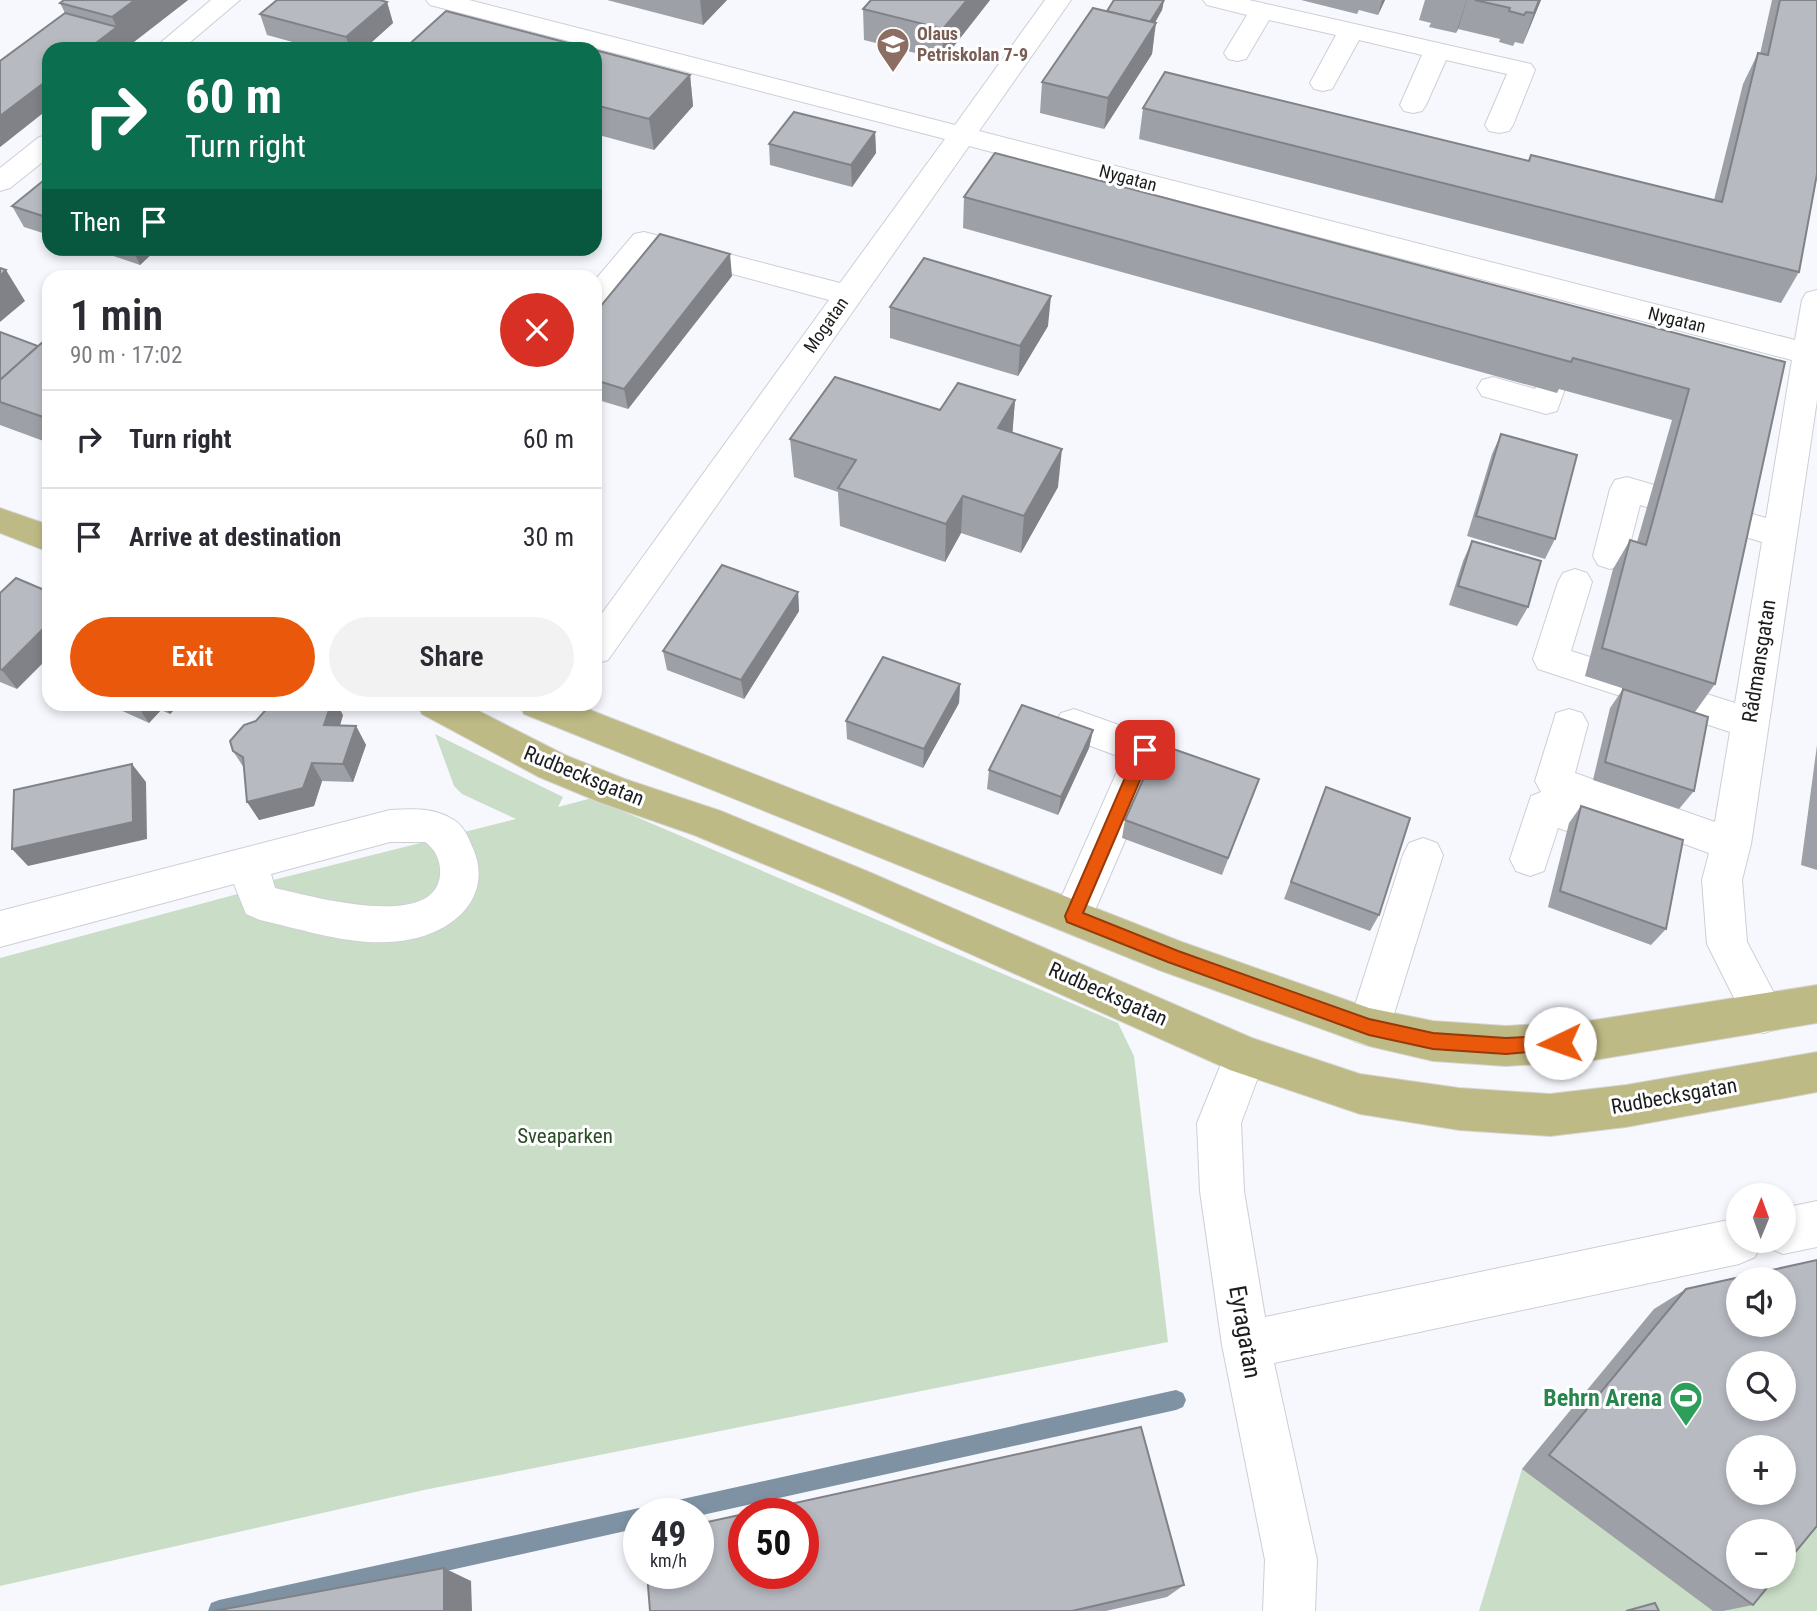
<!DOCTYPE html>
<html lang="en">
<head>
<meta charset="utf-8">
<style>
	body { margin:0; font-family:"Roboto Condensed",sans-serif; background:#f2f2f3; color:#2b2b33; height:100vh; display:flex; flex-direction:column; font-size:26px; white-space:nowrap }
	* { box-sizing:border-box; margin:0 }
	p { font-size:23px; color:#7c7c81 }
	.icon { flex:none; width:38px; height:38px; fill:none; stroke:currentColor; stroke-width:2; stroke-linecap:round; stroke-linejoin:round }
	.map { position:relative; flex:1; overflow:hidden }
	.details { position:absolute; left:42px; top:270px; width:560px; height:441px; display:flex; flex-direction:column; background:#fff; border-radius:21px; box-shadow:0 4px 10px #0003 }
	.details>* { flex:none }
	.top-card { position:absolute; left:42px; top:42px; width:560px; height:214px; border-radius:21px; box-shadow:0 4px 10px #0003; background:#0b6e4f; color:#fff; overflow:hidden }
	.needle { width:46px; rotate:1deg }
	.tools { position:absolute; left:1726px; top:1183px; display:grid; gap:14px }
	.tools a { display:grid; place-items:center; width:70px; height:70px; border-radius:50%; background:#fff; box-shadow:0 4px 10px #0003; font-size:35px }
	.speed { position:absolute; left:623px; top:1498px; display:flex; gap:14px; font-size:35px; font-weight:700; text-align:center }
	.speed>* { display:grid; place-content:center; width:91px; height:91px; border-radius:50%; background:#fff; box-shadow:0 4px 10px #0003; line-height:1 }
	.speed small { font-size:18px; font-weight:400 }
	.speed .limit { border:10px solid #d22; background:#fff; color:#111 }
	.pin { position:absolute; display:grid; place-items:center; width:60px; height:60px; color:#fff; margin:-30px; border-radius:14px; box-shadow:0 4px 10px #0006 }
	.me { position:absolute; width:77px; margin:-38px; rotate:267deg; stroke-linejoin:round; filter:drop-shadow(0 0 5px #0008) }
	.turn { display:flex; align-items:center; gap:24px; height:147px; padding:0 28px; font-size:32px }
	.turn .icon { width:91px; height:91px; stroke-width:2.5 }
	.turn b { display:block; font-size:49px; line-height:60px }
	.then { display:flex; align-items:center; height:66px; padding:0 28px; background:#0003; gap:14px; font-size:26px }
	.round { display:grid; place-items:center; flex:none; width:74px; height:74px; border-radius:37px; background:#f2f2f3 }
	.headline { display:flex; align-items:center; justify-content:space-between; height:119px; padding:0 28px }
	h1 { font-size:42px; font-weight:600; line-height:52px }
	.button { display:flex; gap:14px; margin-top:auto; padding:14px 28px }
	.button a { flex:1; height:80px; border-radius:42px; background:#ea580c; color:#fff; font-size:28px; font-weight:600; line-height:80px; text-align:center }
	.button a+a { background:#f2f2f3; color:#2b2b33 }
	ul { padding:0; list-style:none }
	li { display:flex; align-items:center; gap:21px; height:98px; padding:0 28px; border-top:2px solid #e1e1e2 }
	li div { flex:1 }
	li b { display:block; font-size:26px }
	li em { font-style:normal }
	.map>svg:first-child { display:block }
	.green { fill:#cadec7; fill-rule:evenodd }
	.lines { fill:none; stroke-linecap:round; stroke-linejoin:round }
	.stream { fill:#7e92a3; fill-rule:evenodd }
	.minor-casing { stroke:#cccfd6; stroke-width:2 }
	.major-casing { stroke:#d6d6d7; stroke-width:2 }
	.minor { fill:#fff; fill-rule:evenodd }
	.major { fill:#beba85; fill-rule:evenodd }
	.wall { fill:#9da0a6 }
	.shaded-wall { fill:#808287 }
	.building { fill:#b7bac1; stroke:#808287; stroke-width:2; fill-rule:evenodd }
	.route { fill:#ea580c; stroke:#983908; stroke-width:2 }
	.labels { text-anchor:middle; stroke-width:6; stroke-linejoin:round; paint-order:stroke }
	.far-education-label { font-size:18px; font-weight:bold; fill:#785e54; stroke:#fff; text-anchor:start }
	.far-street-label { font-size:18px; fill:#1c1d1f; stroke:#fff }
	.street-label { font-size:21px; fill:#1c1d1f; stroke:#fff }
	.park-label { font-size:21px; fill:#2a4d26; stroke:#fff }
	.near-street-label { font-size:24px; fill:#1c1d1f; stroke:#fff }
	.near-leisure-label { font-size:24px; font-weight:bold; fill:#27864d; stroke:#fff; text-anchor:end }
</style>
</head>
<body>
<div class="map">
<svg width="1817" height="1611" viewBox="0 0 1817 1611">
	<rect width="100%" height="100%" fill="#f6f8fe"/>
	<g class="green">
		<polygon points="435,734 563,797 558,807 592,798 1118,1023 1134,1056 1168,1342 424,1490 0,1586 0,958 271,885 273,880 516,819 462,794 454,786"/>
		<path d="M1817 1272V1611H1479L1522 1469 1654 1309 1738 1290V1325H1783ZM1738 1363H1783V1409H1738ZM1738 1447H1783V1493H1738ZM1738 1531H1783V1577H1738Z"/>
	</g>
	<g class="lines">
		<g class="stream">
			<polygon points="1176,1390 1183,1393 1186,1400 1183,1407 1176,1410 698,1516 698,1514 650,1514 653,1507 660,1504"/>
			<polygon points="639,1508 648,1514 639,1514 639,1528 267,1611 208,1611 211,1603 219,1600"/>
		</g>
		<defs>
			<g id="minor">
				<polygon points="211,0 240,0 182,49 153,49"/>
				<polygon points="426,0 469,0 955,125 1045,0 1071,0 979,131 1795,340 1802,300 1806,293 1817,290 1817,400 1751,844 1742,880 1747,942 1785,1014 1779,1028 1764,1033 1749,1028 1707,944 1702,880 1709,853 1610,817 1613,824 1608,836 1594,840 1558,828 1544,871 1530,876 1516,871 1510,859 1531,796 1541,792 1535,781 1556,713 1569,709 1582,713 1588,724 1575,773 1715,822 1730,732 1538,669 1533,659 1558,582 1563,573 1575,569 1587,573 1592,582 1571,651 1735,703 1762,542 1640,505 1627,556 1622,565 1610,569 1598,565 1593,556 1610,489 1615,480 1627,477 1766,518 1792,360 969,146 608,660 595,664 595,623 829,300 651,252 606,307 595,310 595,280 634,234 644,232 840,283 945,139 430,5"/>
				<polygon points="1203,0 1249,0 1522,62 1531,64 1535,70 1513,125 1509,131 1499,133 1489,131 1485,125 1507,74 1446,60 1426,105 1422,111 1413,113 1404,111 1400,105 1422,55 1359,40 1332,89 1323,91 1314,89 1310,83 1336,35 1269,20 1246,59 1237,61 1228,59 1224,53 1247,15 1207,5"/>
				<polygon points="49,135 49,157 10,188 0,191 0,168 39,137"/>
				<polygon points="1567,331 1578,334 1582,341 1557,411 1546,414 1482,396 1477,388 1482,380 1493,377 1535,389 1556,334"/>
				<polygon points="1074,709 1158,739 1164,750 1087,929 1073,934 1059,929 1053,916 1123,758 1061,735 1055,724 1061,713"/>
				<path d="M390 810C412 809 433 807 452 819 462 824 467 834 471 844 495 892 459 929 412 939 362 950 309 931 260 920L246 914 234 884 0 947V911ZM390 842H425C436 850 441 861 440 875 435 932 307 895 275 888L271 874Z"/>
				<polygon points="1423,838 1437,843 1443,855 1390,1027 1384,1041 1369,1046 1354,1041 1348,1027 1403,855 1409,843"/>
				<polygon points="1245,1036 1260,1042 1266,1056 1241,1123 1244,1191 1265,1317 1738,1218 1738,1241 1762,1241 1755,1257 1739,1264 1274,1363 1317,1560 1315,1611 1263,1611 1265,1560 1222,1345 1200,1191 1197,1123 1230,1042"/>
				<polygon points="1817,1201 1817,1247 1783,1254 1767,1247 1764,1241 1783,1241 1783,1208"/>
			</g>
			<g id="major">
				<polygon points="0,508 49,525 49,552 0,533"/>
				<polygon points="417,704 465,704 565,755 625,779 721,811 869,872 1252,1038 1360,1074 1459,1088 1550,1094 1626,1085 1817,1052 1817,1092 1626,1127 1550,1136 1459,1130 1360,1114 1230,1070 841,896 694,835 599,802 539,777 422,714"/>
				<polygon points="519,704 575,704 1182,942 1369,1008 1433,1021 1506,1026 1588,1021 1817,985 1817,1023 1588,1061 1506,1066 1433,1061 1369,1046 1159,970 524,714"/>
			</g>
		</defs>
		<use href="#minor" class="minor-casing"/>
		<use href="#major" class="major-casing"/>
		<use href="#minor" class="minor"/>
		<use href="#major" class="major"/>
	</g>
	<g class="wall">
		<polygon points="188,0 125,49 0,147 0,61 65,13 60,3"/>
		<polygon points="607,0 727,0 703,25"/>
		<polygon points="871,0 990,0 943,60 864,40 863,9"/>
		<polygon points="1164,0 1162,10 1155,23 1152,54 1104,129 1040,113 1042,82"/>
		<polygon points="1301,0 1385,0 1378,15 1359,10 1357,14"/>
		<polygon points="1425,0 1541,0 1523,44 1515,42 1513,46 1499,42 1500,39 1458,29 1456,33 1429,27 1431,23 1419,20"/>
		<polygon points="1772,0 1817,0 1799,272 1781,303 1139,139 1143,108 1529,161 1714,200 1743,84 1758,53 1760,54"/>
		<polygon points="387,2 393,23 364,49 318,49 267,35 260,14"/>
		<polygon points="595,50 690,75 693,106 654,150 595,134"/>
		<polygon points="875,132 876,153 852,187 770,165 769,144"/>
		<polygon points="49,176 49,235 24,227 12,206"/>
		<polygon points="964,197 1785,362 1715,684 1695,712 1585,676 1613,569 1630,540 1637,542 1672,420 1559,389 1557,393 963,228"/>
		<polygon points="90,248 158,248 140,265"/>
		<polygon points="732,276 628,409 595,399 595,313"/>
		<polygon points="890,307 1048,326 1018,376 890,338"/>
		<polygon points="0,332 38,346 49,342 49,443 0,425"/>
		<polygon points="1015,400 1012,433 1058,487 1021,553 961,533 945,562 840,526 838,492 794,477 790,439 940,410"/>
		<polygon points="1501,434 1555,539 1545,559 1467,536 1492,454"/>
		<polygon points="1472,541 1528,607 1517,626 1449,605 1463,561"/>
		<polygon points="798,592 799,611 744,699 667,670 663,651"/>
		<polygon points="0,593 17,689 0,682"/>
		<polygon points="960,684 959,703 923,768 847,739 846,721"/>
		<polygon points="1623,689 1694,791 1679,809 1593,780 1610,708"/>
		<polygon points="107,704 180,704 170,714 161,710 149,723"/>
		<polygon points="343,715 340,726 356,726 366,745 353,782 322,781 314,806 259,820 244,768 233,751"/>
		<polygon points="1093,730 1089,748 1058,815 987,789 989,770"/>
		<polygon points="1817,745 1817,870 1801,865"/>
		<polygon points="1259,779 1222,875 1122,838 1125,820"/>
		<polygon points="1326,787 1379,915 1370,931 1284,899"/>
		<polygon points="1581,806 1666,929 1651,945 1548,907 1569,823"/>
		<polygon points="1686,1289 1753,1605 1723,1611 1713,1611 1522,1469 1654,1309"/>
		<polygon points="1184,1585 1167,1597 1106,1611 650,1611"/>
	</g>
	<g class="shaded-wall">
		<polygon points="135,0 188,0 126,48 112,17"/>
		<polygon points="700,0 727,0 703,25"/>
		<polygon points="967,0 990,0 943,60 943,29"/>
		<polygon points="1164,0 1162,10 1145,39 1146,28"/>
		<polygon points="1382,0 1385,0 1378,15"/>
		<polygon points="1467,0 1458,29 1456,33 1466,2"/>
		<polygon points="1539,0 1541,0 1523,44 1534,13"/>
		<polygon points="387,2 393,23 364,49 350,49 346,37"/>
		<polygon points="1156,23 1152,54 1104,129 1108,98"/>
		<polygon points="117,27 126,48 125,49 88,49"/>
		<polygon points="690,75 693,106 654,150 649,119"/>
		<polygon points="49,79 49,108 0,147 0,116"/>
		<polygon points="875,132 876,153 852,187 851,165"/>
		<polygon points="132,248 158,248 140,265"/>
		<polygon points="730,254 732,276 628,409 624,389"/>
		<polygon points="6,270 25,301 0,322 0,276"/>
		<polygon points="1051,296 1048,326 1018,376 1020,346"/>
		<polygon points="1015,400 1012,439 998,428"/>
		<polygon points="1062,449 1058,487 1021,553 1024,516"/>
		<polygon points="963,496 961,533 945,562 946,524"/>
		<polygon points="798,592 799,611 744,699 741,680"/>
		<polygon points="49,623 49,657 17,689 2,670"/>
		<polygon points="960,684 959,703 923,768 924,749"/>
		<polygon points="136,704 156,704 161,710 149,723"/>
		<polygon points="163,704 180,704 170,714"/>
		<polygon points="331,704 337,704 343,715 334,744 324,725"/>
		<polygon points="356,726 366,745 353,782 343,764"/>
		<polygon points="1093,730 1089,748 1058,815 1061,797"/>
		<polygon points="312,763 322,781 314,806 259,820 247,802"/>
		<polygon points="132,764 146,782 147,839 28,866 12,849"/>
		<polygon points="444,1568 471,1581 472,1611 444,1611"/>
	</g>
	<g class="building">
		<polygon points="64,0 135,0 112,17 60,3"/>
		<polygon points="277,0 380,0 387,2 346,37 260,14"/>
		<polygon points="871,0 967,0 943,29 863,9"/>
		<polygon points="1114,0 1164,0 1150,22 1107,11"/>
		<polygon points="1475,0 1539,0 1534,13 1526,12 1524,15 1509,11 1510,8"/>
		<polygon points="1780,0 1817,0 1817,174 1799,272 1143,108 1165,72 1529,161 1531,155 1722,202 1758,53 1768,55"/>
		<polygon points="1093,8 1156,23 1108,98 1042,82"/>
		<polygon points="446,11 591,49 404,49"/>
		<polygon points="65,13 117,27 88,49 49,49 49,79 0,116 0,61"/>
		<polygon points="595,50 690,75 649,119 595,105"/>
		<polygon points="794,112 875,132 851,165 769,144"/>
		<polygon points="995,153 1785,362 1715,684 1602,648 1630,540 1646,545 1689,389 1573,358 1571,362 964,197"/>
		<polygon points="49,176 49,218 12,206"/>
		<polygon points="660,234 730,254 624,389 595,380 595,313"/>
		<polygon points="924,258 1051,296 1020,346 890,307"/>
		<polygon points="0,268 6,270 0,276"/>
		<polygon points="0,332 38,346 0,380"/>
		<polygon points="45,340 49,342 49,419 0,402 0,380"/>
		<polygon points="835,377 940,410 958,383 1015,400 998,428 1062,449 1024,516 963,496 946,524 838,488 856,460 790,439"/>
		<polygon points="1501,434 1577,455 1555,539 1476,516"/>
		<polygon points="1472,541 1541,561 1528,607 1458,586"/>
		<polygon points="722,565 798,592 741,680 663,651"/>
		<polygon points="16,578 49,592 49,623 2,670 0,669 0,593"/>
		<polygon points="883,657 960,684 924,749 846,721"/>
		<polygon points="1623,689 1708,717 1694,791 1605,762"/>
		<polygon points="271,704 331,704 324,725 356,726 343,764 312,763 303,788 247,802 243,757 233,751 230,741 244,725 256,721"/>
		<polygon points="1022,705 1093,730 1061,797 989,770"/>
		<polygon points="1159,744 1259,779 1228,858 1125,820"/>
		<polygon points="132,764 133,822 12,849 14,790"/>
		<polygon points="1326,787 1410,818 1379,915 1291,882"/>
		<polygon points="1581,806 1683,840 1666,929 1560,891"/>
		<path d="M1817 1260V1526L1783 1567V1531H1738V1577H1776L1753 1605 1549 1455 1686 1289ZM1738 1279H1783V1325H1738ZM1738 1363H1783V1409H1738ZM1738 1447H1783V1493H1738Z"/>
		<polygon points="1141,1427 1184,1585 1072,1611 650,1611 647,1573 698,1573 698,1524 744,1514 744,1573 803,1573 803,1514 745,1514"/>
		<polygon points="444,1568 444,1611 214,1611"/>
		<polygon points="1655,1603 1659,1611 1626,1611"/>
	</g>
	<polygon class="route" points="1145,743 1153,750 1083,913 1178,951 1369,1019 1433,1033 1506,1038 1560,1035 1567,1037 1569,1043 1567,1049 1506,1054 1433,1049 1369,1035 1168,962 1067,922 1065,916 1137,750"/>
	<defs>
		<symbol id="school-pin" viewBox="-11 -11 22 30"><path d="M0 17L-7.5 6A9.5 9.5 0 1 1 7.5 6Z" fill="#8d6e63" stroke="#fff"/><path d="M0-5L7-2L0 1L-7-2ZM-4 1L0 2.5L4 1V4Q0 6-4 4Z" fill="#fff"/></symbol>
		<symbol id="stadium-pin" viewBox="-11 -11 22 30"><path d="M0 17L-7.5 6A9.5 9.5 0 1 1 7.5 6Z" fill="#2e9e5b" stroke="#fff"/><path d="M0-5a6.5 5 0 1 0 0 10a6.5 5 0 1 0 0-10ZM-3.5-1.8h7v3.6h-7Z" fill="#fff"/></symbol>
	</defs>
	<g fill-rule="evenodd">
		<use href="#school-pin" x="874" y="25" width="38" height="52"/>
		<use href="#stadium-pin" x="1667" y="1379" width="38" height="52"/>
	</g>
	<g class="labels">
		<g class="far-education-label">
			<text x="917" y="40">Olaus<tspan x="917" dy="21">Petriskolan 7-9</tspan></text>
		</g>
		<g class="far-street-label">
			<text transform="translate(1128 178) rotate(15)" y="6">Nygatan</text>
			<text transform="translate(1677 320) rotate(14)" y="6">Nygatan</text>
			<text transform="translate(826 325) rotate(-55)" y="6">Mogatan</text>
		</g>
		<g class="street-label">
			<text transform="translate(1759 661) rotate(-81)" y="7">Rådmansgatan</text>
			<text transform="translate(584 776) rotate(22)" y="7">Rudbecksgatan</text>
			<text transform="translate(1108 994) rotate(24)" y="7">Rudbecksgatan</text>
			<text transform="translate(1674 1096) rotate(-10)" y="7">Rudbecksgatan</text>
		</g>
		<g class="park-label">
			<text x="565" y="1143">Sveaparken</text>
		</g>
		<g class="near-street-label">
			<text transform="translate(1245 1332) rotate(80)" y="8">Eyragatan</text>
		</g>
		<g class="near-leisure-label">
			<text x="1662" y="1406">Behrn Arena</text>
		</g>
	</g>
</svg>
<div class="tools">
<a><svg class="needle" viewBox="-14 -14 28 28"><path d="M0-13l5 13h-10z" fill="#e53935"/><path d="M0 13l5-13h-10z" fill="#7c7c81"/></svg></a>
<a><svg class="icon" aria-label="sound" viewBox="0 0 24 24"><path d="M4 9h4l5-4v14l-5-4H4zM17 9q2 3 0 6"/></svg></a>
<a><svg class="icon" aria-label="search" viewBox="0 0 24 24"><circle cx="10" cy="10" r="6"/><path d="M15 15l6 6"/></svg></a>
<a>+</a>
<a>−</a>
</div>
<div class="speed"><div>49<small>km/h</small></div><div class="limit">50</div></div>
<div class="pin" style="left:1145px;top:750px;background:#d93025"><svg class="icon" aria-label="arrive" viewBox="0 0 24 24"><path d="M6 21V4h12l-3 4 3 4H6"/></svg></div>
<svg class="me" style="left:1560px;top:1043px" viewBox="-20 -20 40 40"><circle r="19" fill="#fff"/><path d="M0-13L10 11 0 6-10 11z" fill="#ea580c"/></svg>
<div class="top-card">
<div class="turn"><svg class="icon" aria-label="right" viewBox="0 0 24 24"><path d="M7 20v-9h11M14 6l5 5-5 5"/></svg><div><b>60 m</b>Turn right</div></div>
<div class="then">Then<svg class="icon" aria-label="arrive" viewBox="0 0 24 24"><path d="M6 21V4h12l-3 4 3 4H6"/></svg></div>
</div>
<section class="details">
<div class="headline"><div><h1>1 min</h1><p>90 m · 17:02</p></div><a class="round" style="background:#d93025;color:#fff"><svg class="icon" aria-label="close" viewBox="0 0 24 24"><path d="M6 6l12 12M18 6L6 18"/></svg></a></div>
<ul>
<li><svg class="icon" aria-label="right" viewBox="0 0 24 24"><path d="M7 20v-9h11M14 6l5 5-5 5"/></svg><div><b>Turn right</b></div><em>60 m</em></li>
<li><svg class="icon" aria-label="arrive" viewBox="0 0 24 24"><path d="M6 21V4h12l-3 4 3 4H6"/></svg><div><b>Arrive at destination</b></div><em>30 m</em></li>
</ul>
<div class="button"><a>Exit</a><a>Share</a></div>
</section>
</div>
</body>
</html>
